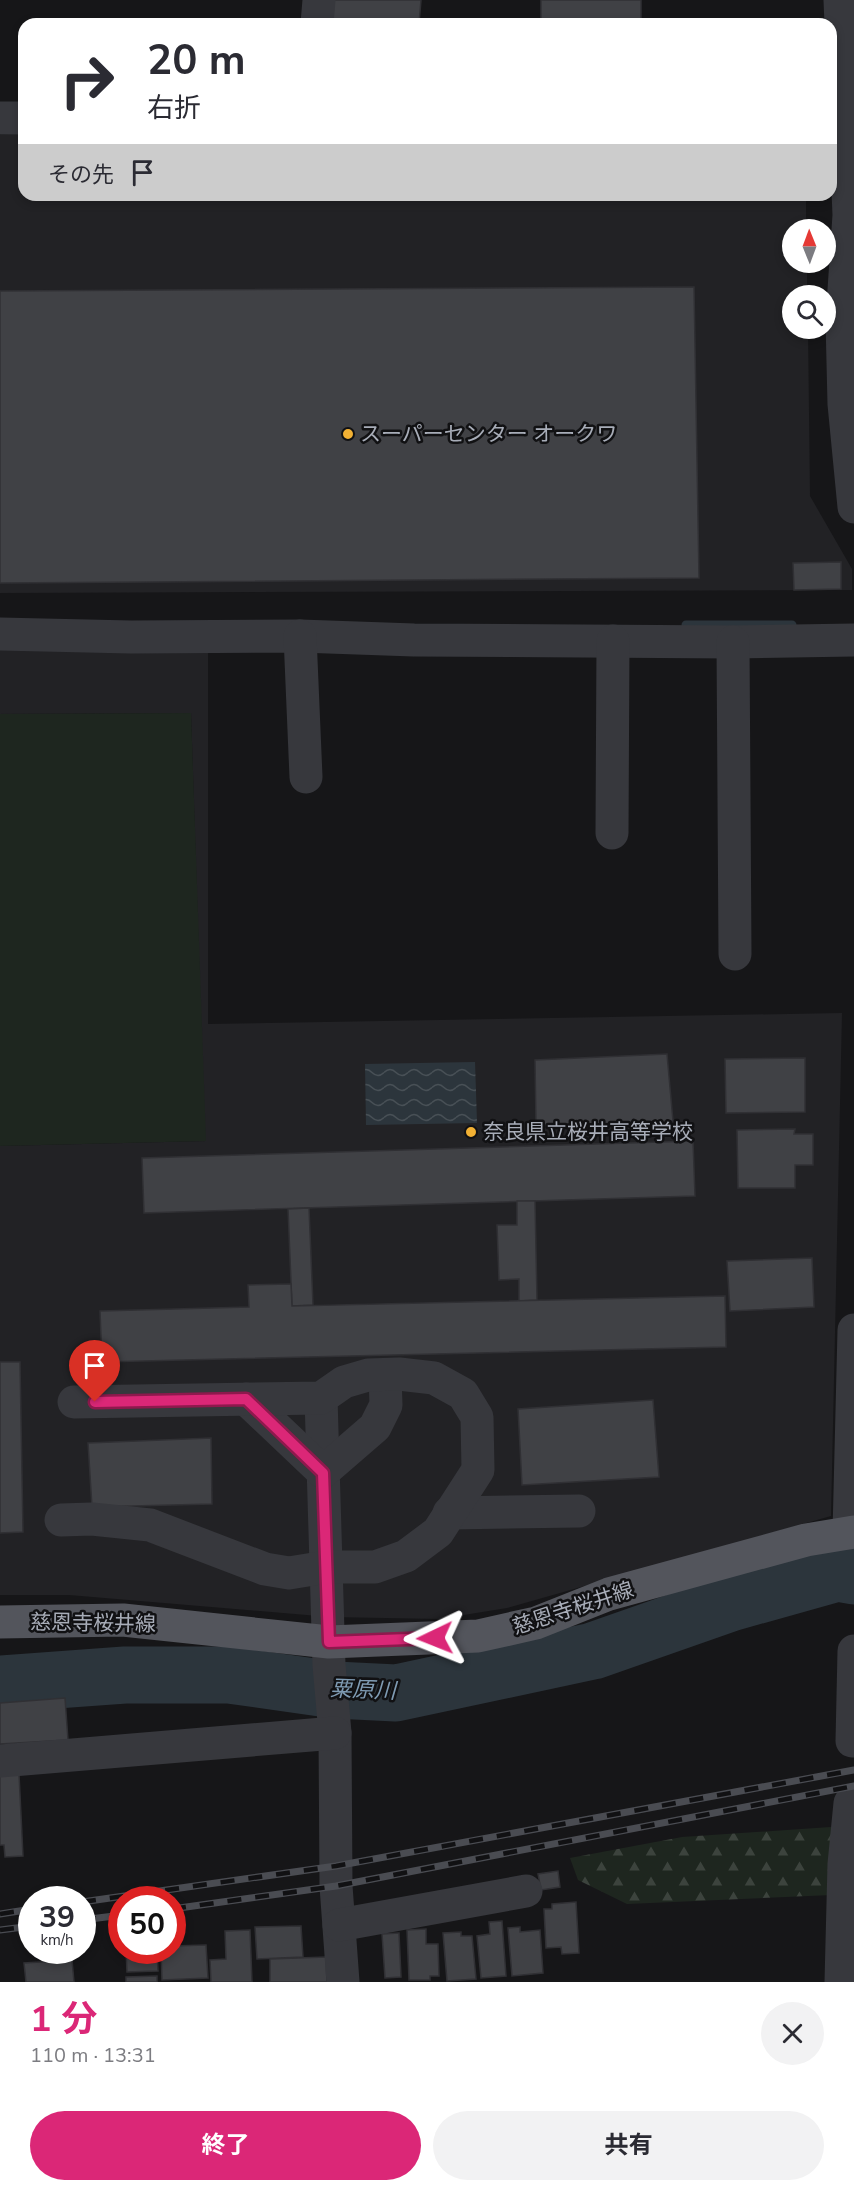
<!DOCTYPE html>
<html lang="ja">
<head>
<meta charset="utf-8">
<style>
	body { margin:0; font-family:"Nunito Sans","Noto Sans JP",sans-serif; background:#f2f2f3; color:#2b2b33; height:100vh; display:flex; flex-direction:column; font-size:22px; white-space:nowrap }
	* { box-sizing:border-box; margin:0 }
	p { font-size:20px; color:#7c7c81 }
	.icon { flex:none; width:33px; height:33px; fill:none; stroke:currentColor; stroke-width:2; stroke-linecap:round; stroke-linejoin:round }
	.map { position:relative; height:1982px; overflow:hidden }
	.side { display:flex; flex-direction:column; background:#fff; flex:1 }
	.side>* { flex:none }
	.banner { position:absolute; left:18px; top:18px; width:819px; height:183px; border-radius:18px; box-shadow:0 3px 9px #0003; background:#fff; color:#2b2b33; overflow:hidden }
	.needle { width:39px; rotate:359deg }
	.tools { position:absolute; left:782px; top:219px; display:grid; gap:12px }
	.tools a { display:grid; place-items:center; width:54px; height:54px; border-radius:50%; background:#fff; box-shadow:0 3px 9px #0003; font-size:30px }
	.speed { position:absolute; left:18px; top:1886px; display:flex; gap:12px; font-size:30px; font-weight:700; text-align:center }
	.speed>* { display:grid; place-content:center; width:78px; height:78px; border-radius:50%; background:#fff; box-shadow:0 3px 9px #0003; line-height:1 }
	.speed small { font-size:15px; font-weight:400 }
	.speed .limit { border:9px solid #d22; background:#fff; color:#111 }
	.pin { position:absolute; display:grid; place-items:center; width:51px; height:51px; color:#fff; margin:-62px -26px; border-radius:50% 50% 50% 0; rotate:-45deg; box-shadow:0 0 6px #0007 }
	.pin .icon { rotate:45deg }
	.me { position:absolute; width:66px; margin:-33px; rotate:268deg; stroke-linejoin:round; filter:drop-shadow(0 0 4px #0008) }
	.turn { display:flex; align-items:center; gap:21px; height:126px; padding:0 30px; font-size:27px }
	.turn .icon { width:78px; height:78px; stroke-width:2.5 }
	.turn b { display:block; font-size:42px; line-height:51px }
	.then { display:flex; align-items:center; height:57px; padding:0 30px; background:#0003; gap:12px; font-size:22px }
	.round { display:grid; place-items:center; flex:none; width:63px; height:63px; border-radius:32px; background:#f2f2f3 }
	.headline { display:flex; align-items:center; justify-content:space-between; height:102px; padding:0 30px }
	h1 { font-size:36px; font-weight:700; line-height:45px; color:#db2777 }
	.cta { display:flex; gap:12px; margin-top:auto; padding:12px 30px }
	.cta a { flex:1; height:69px; border-radius:36px; background:#db2777; color:#fff; font-size:24px; font-weight:700; line-height:69px; text-align:center }
	.cta a+a { background:#f2f2f3; color:#2b2b33 }
	.map>svg:first-child { display:block }
	.built { fill:#222225; fill-rule:evenodd }
	.forest { fill:url(#forest-firs) }
	.garden { fill:#1e261f }
	.water { fill:url(#water-waves) }
	.lines { fill:none; stroke-linecap:round; stroke-linejoin:round }
	.stream { stroke:#2c353c; stroke-width:9 }
	.river { stroke:#2c353c; stroke-width:57 }
	.building { fill:#404145; stroke:#303034; stroke-width:1.5 }
	.minor { stroke:#37383d; stroke-width:33 }
	.major { stroke:#53555c; stroke-width:33 }
	.rail-casing { stroke:#4a4c52; stroke-width:7 }
	.rail { stroke:#111113; stroke-width:4.5; stroke-dasharray:14; stroke-linecap:butt }
	.route-casing { stroke:#8e194d; stroke-width:15 }
	.route { stroke:#db2777; stroke-width:10 }
	.poi-dot { fill:#f2b134; stroke:#111113; stroke-width:2 }
	.labels { text-anchor:middle; stroke-width:5; stroke-linejoin:round; paint-order:stroke }
	.poi-label { font-size:21px; fill:#a8adb8; stroke:#111113; text-anchor:start }
	.street-label { font-size:21px; fill:#a8adb8; stroke:#111113 }
	.water-label { font-size:22px; font-style:italic; fill:#7f9bb3; stroke:#111113 }
</style>
</head>
<body>
<div class="map">
<svg width="854" height="1982" viewBox="0 0 854 1982">
	<defs>
		<pattern id="forest-firs" width="22" height="20" patternUnits="userSpaceOnUse" patternTransform="scale(1.5)"><rect width="22" height="20" fill="#1e261f"/><path d="M5 1l3.5 6h-7zM16 11l3.5 6h-7z" fill="#3c433d"/></pattern>
		<pattern id="water-waves" width="16" height="10" patternUnits="userSpaceOnUse" patternTransform="scale(1.5)"><rect width="16" height="10" fill="#2c353c"/><path d="M0 5q4-4 8 0t8 0" fill="none" stroke="#485056"/></pattern>
	</defs>
	<rect width="100%" height="100%" fill="#161618"/>
	<g class="built">
		<polygon points="24,134 24,195 806,195 806,229 792,230 792,262 807,263 807,295 792,296 792,328 808,329 810,496 852,569 852,590 0,593 0,135"/>
		<path d="M0 644 208 647V1024L842 1013 831 1516 507 1608 439 1619 330 1617 69 1595H0V1533L23 1532 20 1362H0V1146L205 1141 191 713 0 714ZM667 1054 673 1121 536 1126 535 1061ZM805 1058V1112L726 1113 725 1059ZM794 1129V1134H813V1165H795V1188H738L737 1130ZM693 1141 695 1196 309 1208 313 1305 725 1296 726 1347 102 1362 101 1311 249 1307V1285L291 1284 288 1209 145 1213 143 1158ZM811 1258 814 1307 730 1311 728 1261ZM653 1400 658 1477 522 1485 518 1409ZM210 1438H211L92 1507 89 1443Z"/>
	</g>
	<polygon class="forest" points="831,1827 831,1895 627,1904 578,1880 570,1858 682,1837"/>
	<polygon class="garden" points="191,713 206,1141 0,1146 0,714"/>
	<polygon class="water" points="475,1062 477,1123 366,1125 365,1064"/>
	<g class="lines">
		<polyline class="stream" points="686,625 792,625"/>
		<polyline class="river" points="0,1684 125,1675 229,1675 335,1690 396,1693 593,1651 730,1603 837,1573 854,1576"/>
	</g>
	<g class="building">
		<polygon points="332,0 421,0 419,24 330,24"/>
		<rect x="541" y="0" width="100" height="24"/>
		<polygon points="694,287 699,578 0,583 0,291"/>
		<polygon points="841,562 841,589 794,590 793,563"/>
		<polygon points="667,1054 673,1121 536,1126 535,1060"/>
		<polygon points="805,1058 805,1112 726,1113 725,1059"/>
		<polygon points="795,1129 794,1134 813,1134 813,1165 795,1165 795,1188 738,1188 737,1130"/>
		<polygon points="693,1141 695,1196 144,1213 142,1158"/>
		<polygon points="517,1201 535,1201 537,1300 519,1301 519,1279 499,1280 497,1225 517,1225"/>
		<polygon points="309,1208 313,1305 292,1306 288,1209"/>
		<polygon points="812,1258 814,1307 730,1311 727,1261"/>
		<polygon points="291,1284 292,1306 725,1296 726,1347 102,1362 100,1311 249,1307 248,1285"/>
		<polygon points="0,1362 20,1362 23,1532 0,1533"/>
		<polygon points="653,1400 659,1477 522,1485 518,1409"/>
		<polygon points="211,1438 212,1504 92,1507 88,1443"/>
		<polygon points="65,1698 68,1740 0,1744 0,1703"/>
		<polygon points="19,1774 23,1856 5,1857 4,1845 0,1845 0,1775"/>
		<polygon points="558,1871 560,1887 541,1890 538,1874"/>
		<polygon points="576,1902 579,1953 562,1954 561,1947 546,1948 544,1909 552,1909 552,1904"/>
		<polygon points="502,1921 506,1976 481,1978 477,1936 490,1934 489,1922"/>
		<polygon points="301,1926 303,1957 257,1959 255,1927"/>
		<polygon points="520,1927 520,1932 540,1930 543,1973 512,1976 508,1928"/>
		<polygon points="426,1929 426,1944 438,1944 439,1976 430,1976 430,1980 409,1980 407,1930"/>
		<polygon points="250,1930 252,1982 211,1982 210,1960 226,1959 225,1931"/>
		<polygon points="461,1932 461,1936 472,1936 476,1979 447,1981 443,1933"/>
		<polygon points="399,1933 401,1977 385,1978 382,1934"/>
		<polygon points="206,1945 208,1978 162,1980 161,1950 172,1950 172,1946"/>
		<polygon points="126,1950 157,1950 158,1971 127,1972"/>
		<polygon points="326,1957 327,1982 270,1982 270,1959"/>
		<polygon points="72,1960 74,1982 26,1982 24,1963"/>
		<polygon points="157,1976 157,1982 126,1982 126,1977"/>
	</g>
	<g class="lines">
		<g class="minor">
			<polyline points="840,0 849,215 842,320 844,404 854,507"/>
			<polyline points="317,24 319,0"/>
			<polyline points="0,118 24,118"/>
			<polyline points="0,634 131,637 300,636 414,640 733,642 854,640"/>
			<polyline points="300,636 306,777"/>
			<polyline points="733,642 735,954"/>
			<polyline points="612,833 613,641"/>
			<polyline points="321,1398 329,1665 335,1733 336,1886 343,1982"/>
			<polyline points="246,1399 323,1472 375,1427 386,1405 385,1375"/>
			<polyline points="449,1513 579,1511"/>
			<polyline points="61,1520 92,1519 150,1525 265,1569 289,1573 326,1567 375,1567 406,1556 438,1532 478,1470 477,1417 463,1394 434,1378 399,1374 368,1375 344,1382 321,1398 74,1402"/>
			<polyline points="849,1533 854,1330"/>
			<polyline points="852,1741 854,1651"/>
			<polyline points="0,1761 335,1733"/>
			<polyline points="339,1925 526,1891"/>
			<polyline points="841,1982 844,1864 850,1803"/>
		</g>
		<polyline class="major" points="0,1622 123,1620 329,1642 478,1636 536,1623 609,1594 806,1540 854,1532"/>
		<defs>
			<g id="rail">
				<polyline points="82,1902 336,1866 854,1770"/>
				<polyline points="172,1909 336,1886 854,1786"/>
				<polyline points="0,1914 32,1909"/>
				<polyline points="82,1920 122,1915"/>
				<polyline points="0,1930 32,1926"/>
			</g>
		</defs>
		<use href="#rail" class="rail-casing"/>
		<use href="#rail" class="rail"/>
	</g>
	<g class="lines">
		<defs>
			<polyline id="route" points="95,1402 246,1399 323,1473 329,1642 435,1638"/>
		</defs>
		<use href="#route" class="route-casing"/>
		<use href="#route" class="route"/>
	</g>
	<g class="poi-dot">
		<circle cx="348" cy="434" r="6"/>
		<circle cx="471" cy="1132" r="6"/>
	</g>
	<g class="labels">
		<g class="poi-label">
			<text x="360" y="441">スーパーセンター オークワ</text>
			<text x="483" y="1139">奈良県立桜井高等学校</text>
		</g>
		<g class="street-label">
			<text transform="translate(573 1608) rotate(-18)" y="7">慈恩寺桜井線</text>
			<text transform="translate(93 1623) rotate(1)" y="7">慈恩寺桜井線</text>
		</g>
		<g class="water-label">
			<text transform="translate(363 1689) rotate(2)" y="8">粟原川</text>
		</g>
	</g>
</svg>
<div class="tools">
<a><svg class="needle" viewBox="-14 -14 28 28"><path d="M0-13l5 13h-10z" fill="#e53935"/><path d="M0 13l5-13h-10z" fill="#7c7c81"/></svg></a>
<a><svg class="icon" aria-label="search" viewBox="0 0 24 24"><circle cx="10" cy="10" r="6"/><path d="M15 15l6 6"/></svg></a>
</div>
<div class="speed"><div>39<small>km/h</small></div><div class="limit">50</div></div>
<div class="pin" style="left:95px;top:1402px;background:#d93025"><svg class="icon" aria-label="arrive" viewBox="0 0 24 24"><path d="M6 21V4h12l-3 4 3 4H6"/></svg></div>
<svg class="me" style="left:435px;top:1638px" viewBox="-20 -20 40 40"><path d="M0-17L14 15 0 8-14 15z" fill="#db2777" stroke="#fff" stroke-width="4"/></svg>
<div class="banner">
<div class="turn"><svg class="icon" aria-label="right" viewBox="0 0 24 24"><path d="M7 20v-9h11M14 6l5 5-5 5"/></svg><div><b>20 m</b>右折</div></div>
<div class="then">その先<svg class="icon" aria-label="arrive" viewBox="0 0 24 24"><path d="M6 21V4h12l-3 4 3 4H6"/></svg></div>
</div>
</div>
<section class="side">
<div class="headline"><div><h1>1 分</h1><p>110 m · 13:31</p></div><a class="round"><svg class="icon" aria-label="close" viewBox="0 0 24 24"><path d="M6 6l12 12M18 6L6 18"/></svg></a></div>
<div class="cta"><a>終了</a><a>共有</a></div>
</section>
</body>
</html>
